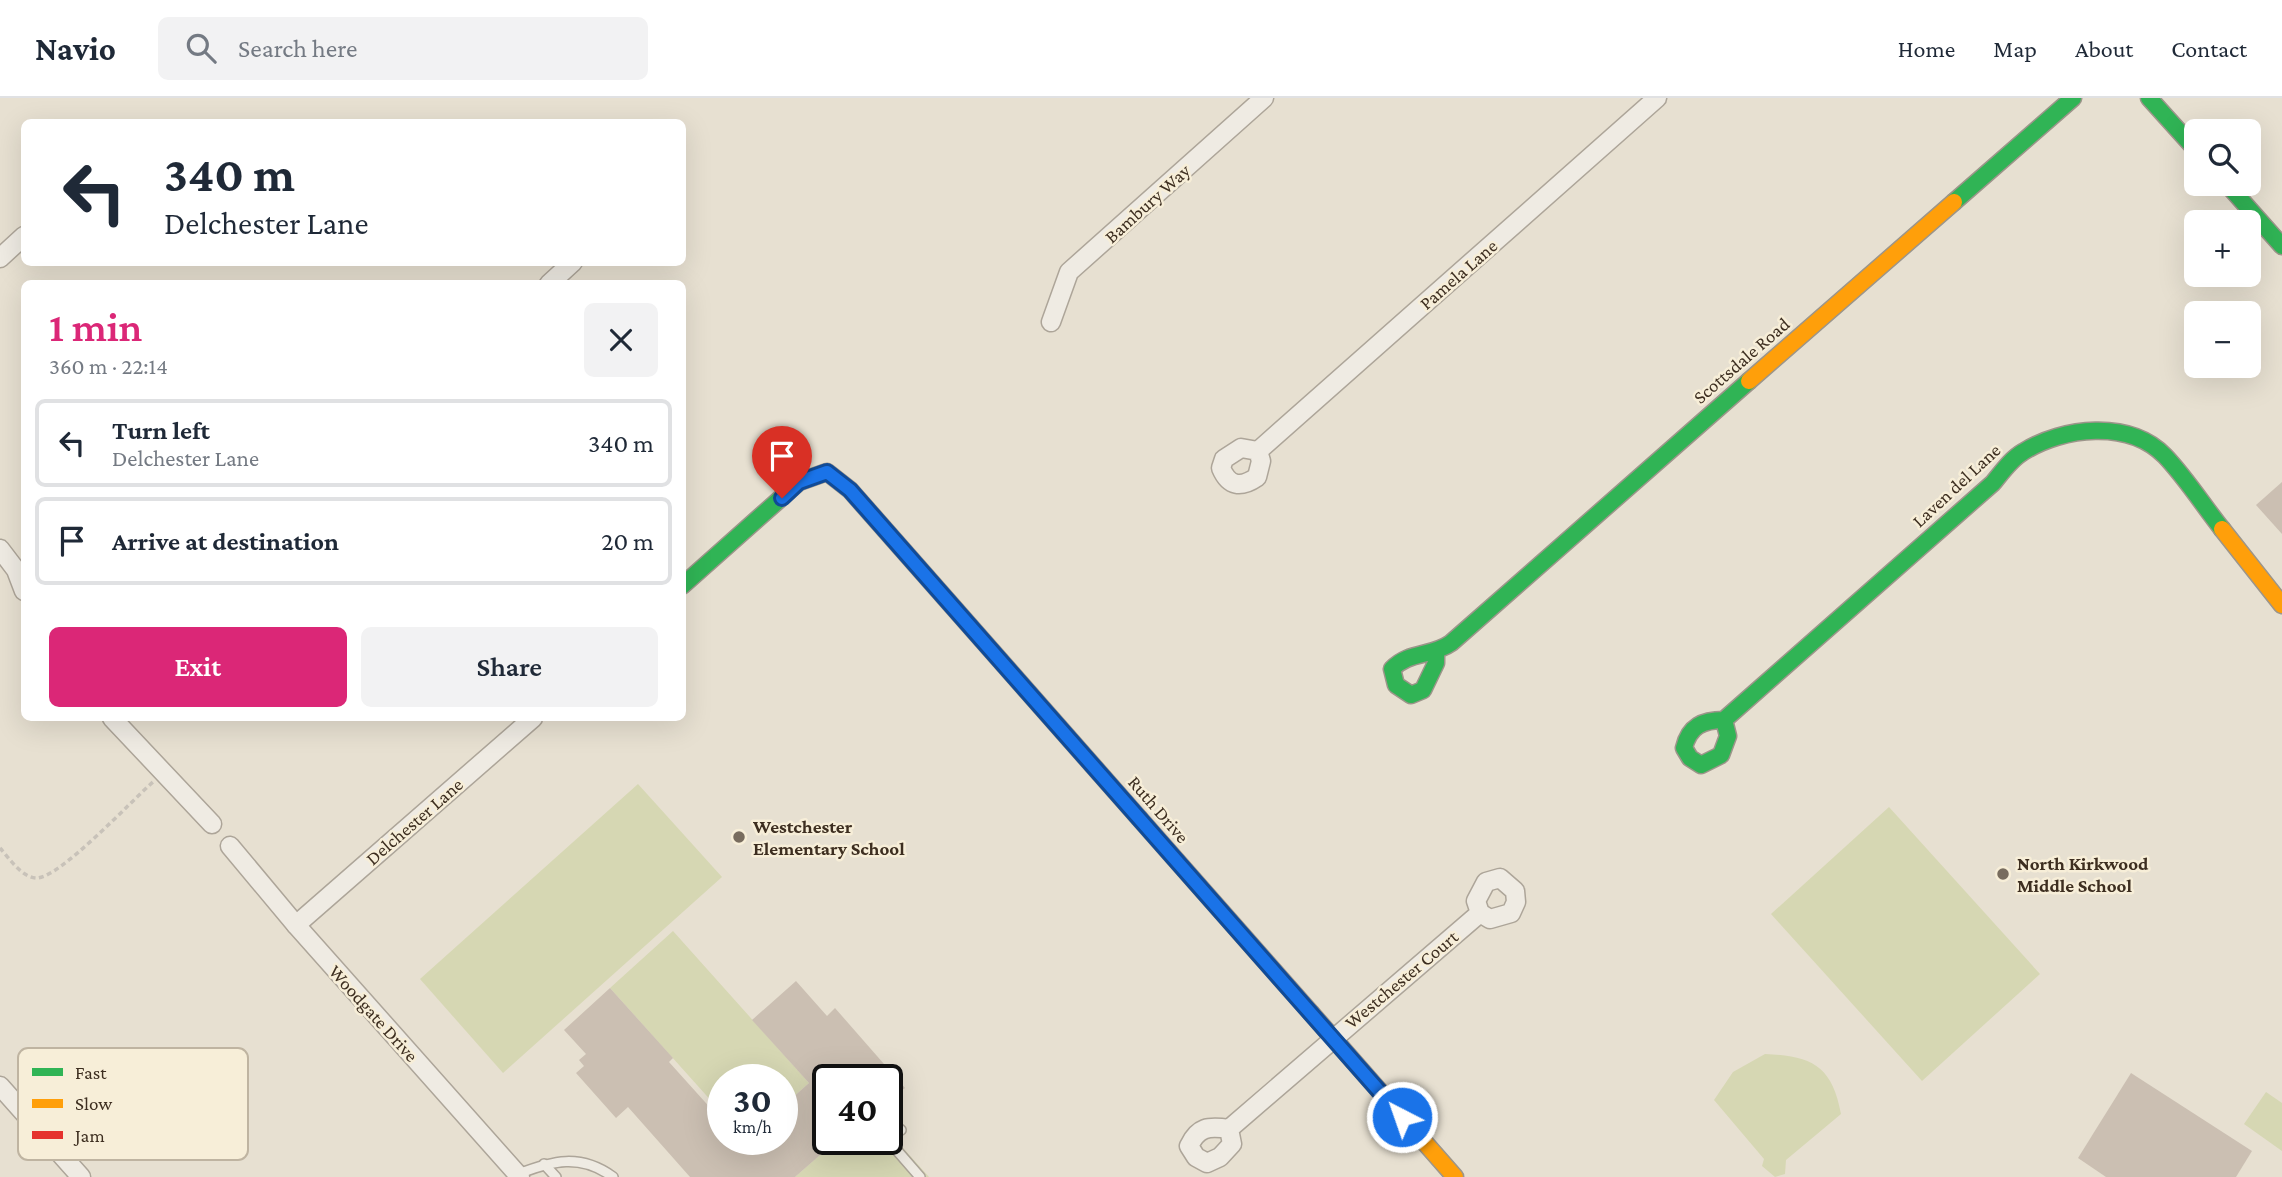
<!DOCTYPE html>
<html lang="en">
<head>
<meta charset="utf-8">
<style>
	body { margin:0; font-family:"Crimson Pro",serif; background:#f2f2f3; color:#1f2937; height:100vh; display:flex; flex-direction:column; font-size:26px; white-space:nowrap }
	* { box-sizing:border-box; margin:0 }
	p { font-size:23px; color:#747a83 }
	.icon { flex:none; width:38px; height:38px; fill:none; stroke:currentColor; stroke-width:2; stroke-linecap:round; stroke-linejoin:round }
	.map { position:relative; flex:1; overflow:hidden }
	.drawer { position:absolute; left:21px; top:182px; width:665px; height:441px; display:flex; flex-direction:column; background:#fff; border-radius:10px; box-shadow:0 7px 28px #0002 }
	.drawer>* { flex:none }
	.hud { position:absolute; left:21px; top:21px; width:665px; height:147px; border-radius:10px; box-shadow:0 7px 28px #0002; background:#fff; color:#1f2937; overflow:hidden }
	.tools { position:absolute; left:2184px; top:21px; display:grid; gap:14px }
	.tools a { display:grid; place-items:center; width:77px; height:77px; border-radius:10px; background:#fff; box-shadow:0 7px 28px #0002; font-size:35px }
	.speed { position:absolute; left:707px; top:966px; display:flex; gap:14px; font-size:35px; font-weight:700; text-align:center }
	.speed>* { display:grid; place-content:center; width:91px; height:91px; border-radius:50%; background:#fff; box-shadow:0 7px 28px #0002; line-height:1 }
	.speed small { font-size:18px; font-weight:400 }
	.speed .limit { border:4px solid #111; border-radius:10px; background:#fff; color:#111 }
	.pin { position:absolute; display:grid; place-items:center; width:60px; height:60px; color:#fff; margin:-72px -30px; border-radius:50% 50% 50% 0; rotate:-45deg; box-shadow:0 0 7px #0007 }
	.pin .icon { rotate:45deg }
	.me { position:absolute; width:77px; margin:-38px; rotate:319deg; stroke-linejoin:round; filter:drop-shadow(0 0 5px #0008) }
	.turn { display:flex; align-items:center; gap:24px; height:147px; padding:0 28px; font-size:32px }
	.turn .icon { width:91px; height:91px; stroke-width:2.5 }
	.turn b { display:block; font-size:49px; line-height:60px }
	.round { display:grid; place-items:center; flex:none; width:74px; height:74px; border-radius:10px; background:#f2f2f3 }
	.overview { display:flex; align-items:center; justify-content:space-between; height:119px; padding:0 28px }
	h1 { font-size:42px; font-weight:600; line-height:52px; color:#db2777 }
	.button { display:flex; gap:14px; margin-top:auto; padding:14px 28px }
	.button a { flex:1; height:80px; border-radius:10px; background:#db2777; color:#fff; font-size:28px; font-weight:600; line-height:80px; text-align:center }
	.button a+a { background:#f2f2f3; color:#1f2937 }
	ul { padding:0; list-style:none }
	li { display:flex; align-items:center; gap:21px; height:88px; margin:0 14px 10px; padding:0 14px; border:4px solid #e0e1e3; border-radius:10px }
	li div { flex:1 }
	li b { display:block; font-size:26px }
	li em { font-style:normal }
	header { display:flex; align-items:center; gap:42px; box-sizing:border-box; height:98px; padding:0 35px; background:#fff; border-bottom:2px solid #e0e1e3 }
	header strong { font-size:33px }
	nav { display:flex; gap:38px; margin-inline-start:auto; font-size:24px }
	.search { width:490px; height:63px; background:#f2f2f3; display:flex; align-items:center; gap:18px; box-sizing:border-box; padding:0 24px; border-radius:10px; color:#747a83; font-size:26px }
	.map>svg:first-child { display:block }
	.green { fill:#d6d7b3 }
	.building { fill:#cbbfb2 }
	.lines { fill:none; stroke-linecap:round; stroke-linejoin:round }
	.lane-casing { stroke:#ada599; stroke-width:12 }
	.street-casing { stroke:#ada599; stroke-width:21 }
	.fast-casing { stroke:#9c958a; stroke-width:19 }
	.slow-casing { stroke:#9c958a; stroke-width:19 }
	.jam-casing { stroke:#9c958a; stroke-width:19 }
	.path { stroke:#c8c2b9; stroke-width:3.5; stroke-dasharray:5 3.5; stroke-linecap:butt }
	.lane { stroke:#efebe3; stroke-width:9 }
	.street { stroke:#efebe3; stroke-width:18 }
	.fast { stroke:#30b455; stroke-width:16 }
	.slow { stroke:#ff9f0a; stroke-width:16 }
	.jam { stroke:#e5322d; stroke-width:16 }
	.route-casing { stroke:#114b97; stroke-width:18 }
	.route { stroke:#1a73e8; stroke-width:12 }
	.poi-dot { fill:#786c5e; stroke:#f7eed8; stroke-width:2.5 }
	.labels { text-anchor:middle; stroke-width:5; stroke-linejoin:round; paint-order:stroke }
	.street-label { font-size:19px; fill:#3d2e20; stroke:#f7eed8 }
	.poi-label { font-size:19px; font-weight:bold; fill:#3d2e20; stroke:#f7eed8; text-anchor:start }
	.key { fill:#f7eed8; stroke:#bfb4a1; stroke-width:2 }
	.key-label { font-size:19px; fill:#3d2e20 }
</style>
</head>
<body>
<header>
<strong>Navio</strong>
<div class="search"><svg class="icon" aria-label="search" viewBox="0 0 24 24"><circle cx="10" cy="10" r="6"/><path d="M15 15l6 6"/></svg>Search here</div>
<nav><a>Home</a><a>Map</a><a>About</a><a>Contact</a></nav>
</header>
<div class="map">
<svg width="2282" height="1079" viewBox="0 0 2282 1079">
	<rect width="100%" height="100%" fill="#e7e0d1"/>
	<g class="green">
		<polygon points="638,686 722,779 503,975 420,881"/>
		<polygon points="1889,709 2040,876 1922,983 1771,816"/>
		<polygon points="673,833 809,985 782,1009 782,982 723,982 723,1016 610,890"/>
		<path d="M1765 956C1811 958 1832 967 1841 1016L1786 1062 1785 1076 1775 1079 1762 1068 1764 1061 1714 1002 1733 974Z"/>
		<polygon points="2266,994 2282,1005 2282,1053 2244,1026"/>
		<polygon points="887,1032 929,1079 795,1079 838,1041 887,1041"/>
	</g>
	<g class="building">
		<polygon points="2282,384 2282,436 2256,407"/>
		<polygon points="796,883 827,918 835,910 905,990 887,1003 887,982 828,982 828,1050 795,1079 690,1079 628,1009 616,1020 576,975 584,968 579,962 586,956 564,932 610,890 673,960 669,964 723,1024 723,1041 782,1041 782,1009 809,985 752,922"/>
		<polygon points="2131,975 2252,1053 2236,1079 2106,1079 2078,1060"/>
	</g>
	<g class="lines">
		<defs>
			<g id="lane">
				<polyline points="887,1021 901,1032"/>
				<polyline points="887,1041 920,1079"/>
				<polyline points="544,1066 556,1079"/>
				<path d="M518 1076C552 1063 580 1055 613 1079"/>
			</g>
			<g id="street">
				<polyline points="0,160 24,138"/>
				<polyline points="549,186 573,164"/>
				<polyline points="1051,224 1069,174 1264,0"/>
				<path d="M1241 350 1258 353 1261 363 1257 379C1241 390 1229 389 1221 370L1224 361Z"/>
				<polyline points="1258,353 1657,0"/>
				<polyline points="0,451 16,472 24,493"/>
				<polyline points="112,620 212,726"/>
				<polyline points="230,748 296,827 520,1079"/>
				<polyline points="296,827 533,620"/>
				<polyline points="0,988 81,1079"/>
				<path d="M1229 1031 1232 1046 1220 1059 1207 1065 1196 1059 1189 1048C1198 1029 1208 1028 1229 1031L1480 815 1476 803 1486 784 1500 780 1515 793 1516 804 1511 815 1490 821 1480 815"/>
			</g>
			<g id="fast">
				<polyline points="2149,0 2196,52"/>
				<polyline points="2227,86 2282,148"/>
				<polyline points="1954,104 2073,0"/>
				<polyline points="682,488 799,384 827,374 850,392 1139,720"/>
				<path d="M1436 554V565L1423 592 1411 597 1396 587 1392 571C1409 553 1431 559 1451 545L1749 283"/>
				<path d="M1724 622 1728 638 1721 657 1701 667 1690 660 1684 650C1689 628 1703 622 1724 622L1993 385C2002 374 2011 361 2023 354 2063 329 2129 321 2165 358 2186 380 2203 407 2222 431"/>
			</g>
			<g id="slow">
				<polyline points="1749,283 1954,104"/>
				<polyline points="2222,431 2282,507"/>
				<polyline points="1311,915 1455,1079"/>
			</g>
			<polyline id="jam" points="1139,720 1311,915"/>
		</defs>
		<use href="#lane" class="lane-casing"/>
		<use href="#street" class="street-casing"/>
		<use href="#fast" class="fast-casing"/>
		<use href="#slow" class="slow-casing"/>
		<use href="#jam" class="jam-casing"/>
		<path class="path" d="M0 750C9 760 22 780 37 780 61 779 131 703 153 684"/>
		<use href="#lane" class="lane"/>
		<use href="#street" class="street"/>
		<use href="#fast" class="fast"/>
		<use href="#slow" class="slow"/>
		<use href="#jam" class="jam"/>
	</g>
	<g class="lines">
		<defs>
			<polyline id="route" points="782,400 799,384 827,374 850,392 1402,1019"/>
		</defs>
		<use href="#route" class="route-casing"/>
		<use href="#route" class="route"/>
	</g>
	<g class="poi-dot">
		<circle cx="739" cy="739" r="7"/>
		<circle cx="2003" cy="776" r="7"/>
	</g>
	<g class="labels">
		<g class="street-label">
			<text transform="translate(1147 105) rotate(-42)" y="7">Bambury Way</text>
			<text transform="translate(1458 176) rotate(-41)" y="7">Pamela Lane</text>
			<text transform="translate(1741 262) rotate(-41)" y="7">Scottsdale Road</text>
			<text transform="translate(1956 387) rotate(-43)" y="7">Laven del Lane</text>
			<text transform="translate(1159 711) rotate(49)" y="7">Ruth Drive</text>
			<text transform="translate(414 723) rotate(-41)" y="7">Delchester Lane</text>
			<text transform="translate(1401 881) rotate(-40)" y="7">Westchester Court</text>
			<text transform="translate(374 915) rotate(48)" y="7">Woodgate Drive</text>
		</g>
		<g class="poi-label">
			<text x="753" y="735">Westchester<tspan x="753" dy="22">Elementary School</tspan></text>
			<text x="2017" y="772">North Kirkwood<tspan x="2017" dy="22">Middle School</tspan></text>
		</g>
	</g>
	<rect x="18" y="950" width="230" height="112" rx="10" class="key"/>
	<rect x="32" y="970" width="31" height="8" fill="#30b455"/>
	<rect x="32" y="1001" width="31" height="9" fill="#ff9f0a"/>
	<rect x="32" y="1033" width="31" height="8" fill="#e5322d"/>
	<g class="key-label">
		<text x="75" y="981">Fast</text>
		<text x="75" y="1012">Slow</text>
		<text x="75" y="1044">Jam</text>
	</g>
</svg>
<div class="tools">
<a><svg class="icon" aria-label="search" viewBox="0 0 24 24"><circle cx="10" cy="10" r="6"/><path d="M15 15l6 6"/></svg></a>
<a>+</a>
<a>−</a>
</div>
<div class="speed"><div>30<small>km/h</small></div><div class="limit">40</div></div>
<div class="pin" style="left:782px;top:400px;background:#d93025"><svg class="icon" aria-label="arrive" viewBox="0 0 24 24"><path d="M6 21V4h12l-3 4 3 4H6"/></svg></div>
<svg class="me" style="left:1402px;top:1019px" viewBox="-20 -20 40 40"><circle r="17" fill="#1a73e8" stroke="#fff" stroke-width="3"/><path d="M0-11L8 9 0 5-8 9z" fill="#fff"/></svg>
<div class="hud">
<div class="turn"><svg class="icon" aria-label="left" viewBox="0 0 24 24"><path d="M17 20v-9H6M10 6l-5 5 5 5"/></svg><div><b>340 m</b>Delchester Lane</div></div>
</div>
<section class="drawer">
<div class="overview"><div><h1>1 min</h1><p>360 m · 22:14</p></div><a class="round"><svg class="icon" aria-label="close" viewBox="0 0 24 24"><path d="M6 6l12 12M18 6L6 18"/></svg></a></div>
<ul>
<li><svg class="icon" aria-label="left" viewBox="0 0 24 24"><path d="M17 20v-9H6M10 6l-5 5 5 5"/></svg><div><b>Turn left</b><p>Delchester Lane</p></div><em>340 m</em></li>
<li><svg class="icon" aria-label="arrive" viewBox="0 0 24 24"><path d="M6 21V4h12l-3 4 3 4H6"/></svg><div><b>Arrive at destination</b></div><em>20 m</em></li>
</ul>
<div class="button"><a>Exit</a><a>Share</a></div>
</section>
</div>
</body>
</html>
